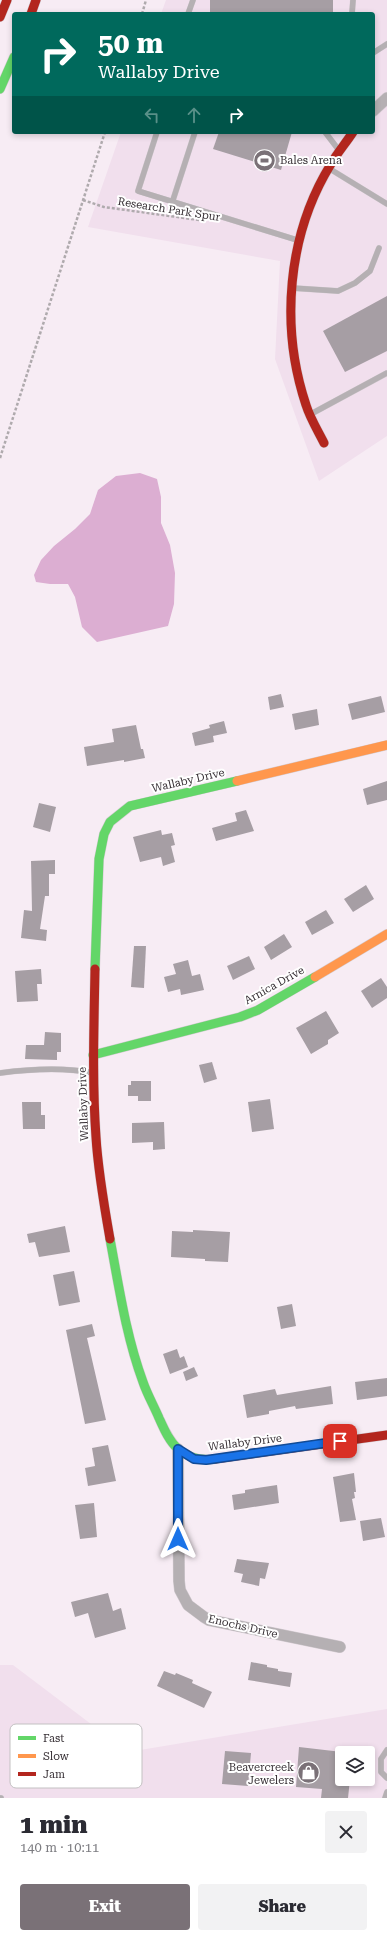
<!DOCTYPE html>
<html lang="en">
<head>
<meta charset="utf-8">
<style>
	body { margin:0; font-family:"Roboto Serif",serif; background:#f2f2f3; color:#2b2b33; height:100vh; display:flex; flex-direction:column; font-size:15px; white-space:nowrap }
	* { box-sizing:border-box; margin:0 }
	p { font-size:13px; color:#7c7c81 }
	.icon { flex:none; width:22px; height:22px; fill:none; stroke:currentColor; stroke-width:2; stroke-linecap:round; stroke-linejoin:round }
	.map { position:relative; height:1798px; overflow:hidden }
	.side { display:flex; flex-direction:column; background:#fff; flex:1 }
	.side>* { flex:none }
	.top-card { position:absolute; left:12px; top:12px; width:363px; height:122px; border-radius:4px; box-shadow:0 2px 6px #0003; background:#00695c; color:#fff; overflow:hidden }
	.controls { position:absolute; left:335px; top:1746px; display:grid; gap:8px }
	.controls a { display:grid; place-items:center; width:40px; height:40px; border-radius:4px; background:#fff; box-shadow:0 2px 6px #0003; font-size:20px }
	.pin { position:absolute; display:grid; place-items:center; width:34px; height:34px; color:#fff; margin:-17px; border-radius:8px; box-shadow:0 2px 6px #0006 }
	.me { position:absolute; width:44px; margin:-22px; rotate:0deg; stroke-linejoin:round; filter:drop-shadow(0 0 3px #0008) }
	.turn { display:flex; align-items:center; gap:14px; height:84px; padding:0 20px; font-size:18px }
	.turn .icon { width:52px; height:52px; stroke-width:2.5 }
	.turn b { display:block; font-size:28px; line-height:34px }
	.lanes { display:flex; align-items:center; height:38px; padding:0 20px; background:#0003; justify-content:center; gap:20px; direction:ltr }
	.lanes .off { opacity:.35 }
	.round { display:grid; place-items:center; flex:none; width:42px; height:42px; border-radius:4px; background:#f2f2f3 }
	.overview { display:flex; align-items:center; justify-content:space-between; height:68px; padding:0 20px }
	h1 { font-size:24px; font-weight:800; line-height:30px }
	.cta { display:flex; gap:8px; margin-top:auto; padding:8px 20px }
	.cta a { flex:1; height:46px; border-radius:4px; background:#7a7177; color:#fff; font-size:16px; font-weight:800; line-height:46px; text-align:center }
	.cta a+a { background:#f2f2f3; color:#2b2b33 }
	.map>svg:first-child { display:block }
	.built { fill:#f1dfed; fill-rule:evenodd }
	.water { fill:#dcaed2 }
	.building { fill:#a69ea4 }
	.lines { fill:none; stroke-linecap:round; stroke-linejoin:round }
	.lane-casing { stroke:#d3cbd1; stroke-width:6 }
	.street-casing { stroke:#d3cbd1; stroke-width:12 }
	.fast-casing { stroke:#d3cbd1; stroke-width:10 }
	.slow-casing { stroke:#d3cbd1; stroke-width:10 }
	.jam-casing { stroke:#d3cbd1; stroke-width:10 }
	.path { stroke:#afaaad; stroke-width:2.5; stroke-dasharray:3 2; stroke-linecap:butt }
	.lane { stroke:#b5b0b3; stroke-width:5.5 }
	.street { stroke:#b5b0b3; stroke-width:11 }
	.fast { stroke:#63d668; stroke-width:9 }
	.slow { stroke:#ff974d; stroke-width:9 }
	.jam { stroke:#b3261e; stroke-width:9 }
	.route-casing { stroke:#114b97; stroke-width:10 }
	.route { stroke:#1a73e8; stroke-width:7 }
	.labels { text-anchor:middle; stroke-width:4; stroke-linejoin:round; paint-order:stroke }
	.poi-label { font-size:11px; fill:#362f34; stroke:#fff; text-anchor:start }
	.street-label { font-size:11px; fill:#362f34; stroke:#fff }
	.key { fill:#fff; stroke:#c3c1c2; stroke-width:1 }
	.key-label { font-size:11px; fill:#362f34 }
</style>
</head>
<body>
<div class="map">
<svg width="387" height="1798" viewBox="0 0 387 1798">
	<rect width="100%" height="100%" fill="#f7ecf4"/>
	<g class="built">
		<polygon points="166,0 387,0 387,436 319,481 275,359 280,261 88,227 121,132 373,132 373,14 161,14"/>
		<path d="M0 1665H13L128 1752 387 1709V1798H0ZM342 1753H368V1779H342Z"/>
	</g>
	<polygon class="water" points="140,473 157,479 161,497 161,523 170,545 175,573 174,604 168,626 97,642 82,627 75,597 68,584 50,584 36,582 34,575 41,560 54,546 75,529 90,514 98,490 116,476"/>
	<g class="building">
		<rect x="210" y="0" width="123" height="14"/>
		<polygon points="219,132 292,132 281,170 213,149"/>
		<polygon points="387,296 387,351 345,372 323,331"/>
		<polygon points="281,694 284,707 270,710 268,697"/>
		<polygon points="381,696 385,712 352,720 348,704"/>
		<polygon points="317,709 319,725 295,730 292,714"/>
		<polygon points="224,721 227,733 213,736 214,742 195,746 192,733 210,728 209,725"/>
		<polygon points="136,725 141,749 143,749 145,758 124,762 124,760 87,766 84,747 114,742 112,729"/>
		<polygon points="387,781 387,800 367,805 363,789"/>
		<polygon points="39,803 56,807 50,832 33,827"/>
		<polygon points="246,810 254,831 216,841 212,828 237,821 235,813"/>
		<polygon points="161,830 162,835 172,833 175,845 171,846 175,862 163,866 161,857 140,862 133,837"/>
		<polygon points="55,860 55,874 49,874 49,896 45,896 40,929 47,930 46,941 21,938 24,910 32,911 31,861"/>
		<polygon points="366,885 374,899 353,912 344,899"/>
		<polygon points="326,910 334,923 312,935 305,922"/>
		<polygon points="284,934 292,947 271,960 264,947"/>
		<polygon points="134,946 146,946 144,988 131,987"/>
		<polygon points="249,956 255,969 233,980 227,966"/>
		<polygon points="188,960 192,976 200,974 204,990 181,995 180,989 168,992 164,977 176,974 173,964"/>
		<polygon points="41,969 42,984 37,984 38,1001 17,1002 15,971"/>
		<polygon points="381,978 387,987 387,998 372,1008 361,991"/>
		<polygon points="326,1011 339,1033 328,1040 328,1044 311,1054 296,1028"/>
		<polygon points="45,1032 61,1033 61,1052 57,1052 57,1060 25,1059 26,1045 44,1045"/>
		<polygon points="212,1062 217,1079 204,1083 199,1065"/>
		<polygon points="131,1081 151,1081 151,1101 138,1101 138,1096 128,1096 128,1085 131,1085"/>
		<polygon points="270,1099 274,1129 252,1132 248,1102"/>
		<polygon points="22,1102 41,1102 41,1115 45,1115 45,1129 23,1129"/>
		<polygon points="164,1122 165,1149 153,1150 153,1142 132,1143 132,1123"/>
		<polygon points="65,1226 70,1252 39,1257 35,1242 29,1243 27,1234"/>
		<polygon points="193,1230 230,1232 228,1262 205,1261 205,1259 171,1257 172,1231 193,1232"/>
		<polygon points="74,1271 80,1302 59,1306 53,1275"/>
		<polygon points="292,1304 296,1326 281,1329 277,1307"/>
		<polygon points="92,1324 95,1336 87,1338 106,1420 85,1424 66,1330"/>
		<polygon points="177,1349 180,1358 184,1356 188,1367 170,1374 163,1354"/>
		<polygon points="194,1367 198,1376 186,1381 183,1372"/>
		<polygon points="387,1378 387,1396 357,1400 355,1382"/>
		<polygon points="331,1386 333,1404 296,1409 295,1406 269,1411 269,1414 247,1418 243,1395 275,1389 277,1395"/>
		<polygon points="108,1445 116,1481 88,1486 85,1468 95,1466 92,1448"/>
		<polygon points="354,1473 356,1492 354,1492 355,1498 352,1499 356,1520 340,1522 333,1477"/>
		<polygon points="277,1485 279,1503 234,1510 232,1495 245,1493 245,1490"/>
		<polygon points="94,1503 97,1537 80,1539 75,1505"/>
		<polygon points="381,1518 385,1537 363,1541 360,1521"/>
		<polygon points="237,1559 269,1563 265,1579 260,1578 259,1586 241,1582 243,1574 234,1572"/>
		<polygon points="108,1593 113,1611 121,1608 126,1629 95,1638 88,1613 75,1617 71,1602"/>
		<polygon points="251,1662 267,1665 267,1667 278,1669 278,1671 292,1673 290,1687 248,1680"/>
		<polygon points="164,1671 175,1675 176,1673 193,1680 192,1683 212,1692 204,1708 157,1686"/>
		<polygon points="299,1747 342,1752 342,1779 350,1779 348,1798 321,1798 322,1789 296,1787"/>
		<polygon points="225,1751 251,1753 248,1786 222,1784"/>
	</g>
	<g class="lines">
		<defs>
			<g id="lane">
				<polyline points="188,14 193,0"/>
				<polyline points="352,14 353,0"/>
				<polyline points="373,53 387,44"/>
				<polyline points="157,132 138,191 297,240"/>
				<polyline points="325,132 338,149"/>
				<polyline points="330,169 387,204"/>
				<polyline points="172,203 195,132"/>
				<polyline points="292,288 338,291 355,283 370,271 379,248"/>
				<polyline points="311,414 387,373"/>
				<path d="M0 1073C31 1069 63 1067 93 1073"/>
				<polyline points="387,1750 381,1759 381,1772 387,1778"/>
				<polyline points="0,1798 1,1798"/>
				<polyline points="385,1798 387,1792"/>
			</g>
			<g id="street">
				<polyline points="373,111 387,98"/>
				<polyline points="178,1449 179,1581 180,1590 188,1605 204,1617 209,1620 340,1647"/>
			</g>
			<g id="fast">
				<polyline points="0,89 14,57"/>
				<polyline points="95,969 99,859 104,834 110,822 130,806 237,781"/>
				<polyline points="93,1055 240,1017 258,1010 315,977"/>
				<path d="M110 1239C119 1287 126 1336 143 1382 147 1394 154 1406 159 1418 164 1429 169 1441 178 1449 189 1458 202 1461 215 1459"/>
			</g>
			<g id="slow">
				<polyline points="237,781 387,745"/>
				<polyline points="315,977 387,934"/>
			</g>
			<g id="jam">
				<polyline points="31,14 36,0"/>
				<polyline points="0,17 7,0"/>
				<path d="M324 443C318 431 310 418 306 405 280 327 287 235 331 164 337 153 346 143 353 132"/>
				<path d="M95 969C94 1025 92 1081 96 1137 98 1171 104 1205 110 1239"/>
				<polyline points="215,1459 387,1435"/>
			</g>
		</defs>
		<use href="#lane" class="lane-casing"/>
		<use href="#street" class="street-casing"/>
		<use href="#fast" class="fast-casing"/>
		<use href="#slow" class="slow-casing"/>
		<use href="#jam" class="jam-casing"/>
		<g class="path">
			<polyline points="142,14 146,0"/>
			<polyline points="83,200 104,207 199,220"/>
			<polyline points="0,458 105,132"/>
		</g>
		<use href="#lane" class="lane"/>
		<use href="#street" class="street"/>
		<use href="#fast" class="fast"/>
		<use href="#slow" class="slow"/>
		<use href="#jam" class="jam"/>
	</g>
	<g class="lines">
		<defs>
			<polyline id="route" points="178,1539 178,1449 194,1459 206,1460 340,1441"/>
		</defs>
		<use href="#route" class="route-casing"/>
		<use href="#route" class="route"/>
	</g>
	<defs>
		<symbol id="stadium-disc" viewBox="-11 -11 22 22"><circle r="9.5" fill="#7a7177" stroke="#fff"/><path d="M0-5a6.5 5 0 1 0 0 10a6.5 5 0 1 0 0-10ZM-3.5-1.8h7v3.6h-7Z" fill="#fff"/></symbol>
		<symbol id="shop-disc" viewBox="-11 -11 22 22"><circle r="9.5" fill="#7a7177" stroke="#fff"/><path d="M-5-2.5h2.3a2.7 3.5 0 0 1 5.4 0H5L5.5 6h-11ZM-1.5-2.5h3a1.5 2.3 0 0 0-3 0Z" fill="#fff"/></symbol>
	</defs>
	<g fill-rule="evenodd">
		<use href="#stadium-disc" x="252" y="148" width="25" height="25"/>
		<use href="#shop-disc" x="296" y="1760" width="25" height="25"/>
	</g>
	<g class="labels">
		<g class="poi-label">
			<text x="280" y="164">Bales Arena</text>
			<text x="294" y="1771" text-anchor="end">Beavercreek<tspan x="294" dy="13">Jewelers</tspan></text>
		</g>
		<g class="street-label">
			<text transform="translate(169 209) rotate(9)" y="4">Research Park Spur</text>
			<text transform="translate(188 780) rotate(-13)" y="4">Wallaby Drive</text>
			<text transform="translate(274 985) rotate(-29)" y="4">Arnica Drive</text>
			<text transform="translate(83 1104) rotate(-92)" y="4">Wallaby Drive</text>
			<text transform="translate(245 1442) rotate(-7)" y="4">Wallaby Drive</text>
			<text transform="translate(243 1626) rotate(13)" y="4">Enochs Drive</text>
		</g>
	</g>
	<rect x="10" y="1724" width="132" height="64" rx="6" class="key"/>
	<rect x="18" y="1736" width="18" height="4" fill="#63d668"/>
	<rect x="18" y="1754" width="18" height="4" fill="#ff974d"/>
	<rect x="18" y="1772" width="18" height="4" fill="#b3261e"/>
	<g class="key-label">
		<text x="43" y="1742">Fast</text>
		<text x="43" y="1760">Slow</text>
		<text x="43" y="1778">Jam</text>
	</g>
</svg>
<div class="controls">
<a><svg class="icon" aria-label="layers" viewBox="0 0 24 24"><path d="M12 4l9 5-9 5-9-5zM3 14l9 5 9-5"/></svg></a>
</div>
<div class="pin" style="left:340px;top:1441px;background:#d93025"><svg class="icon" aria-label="arrive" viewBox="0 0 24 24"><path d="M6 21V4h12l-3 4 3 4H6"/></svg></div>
<svg class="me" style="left:178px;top:1539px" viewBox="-20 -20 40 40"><path d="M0-17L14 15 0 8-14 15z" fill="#1a73e8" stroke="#fff" stroke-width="4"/></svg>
<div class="top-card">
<div class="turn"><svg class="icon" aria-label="right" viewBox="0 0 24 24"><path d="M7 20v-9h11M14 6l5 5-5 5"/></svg><div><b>50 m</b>Wallaby Drive</div></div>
<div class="lanes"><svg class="icon off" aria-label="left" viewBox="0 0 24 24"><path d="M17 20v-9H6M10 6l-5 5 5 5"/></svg><svg class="icon off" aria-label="ahead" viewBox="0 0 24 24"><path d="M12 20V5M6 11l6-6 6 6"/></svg><svg class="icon" aria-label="right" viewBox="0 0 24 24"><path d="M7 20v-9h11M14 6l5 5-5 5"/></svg></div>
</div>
</div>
<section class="side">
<div class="overview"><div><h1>1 min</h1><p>140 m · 10:11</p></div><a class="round"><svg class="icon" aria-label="close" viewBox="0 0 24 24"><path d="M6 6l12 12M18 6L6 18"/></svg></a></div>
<div class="cta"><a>Exit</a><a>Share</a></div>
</section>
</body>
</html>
